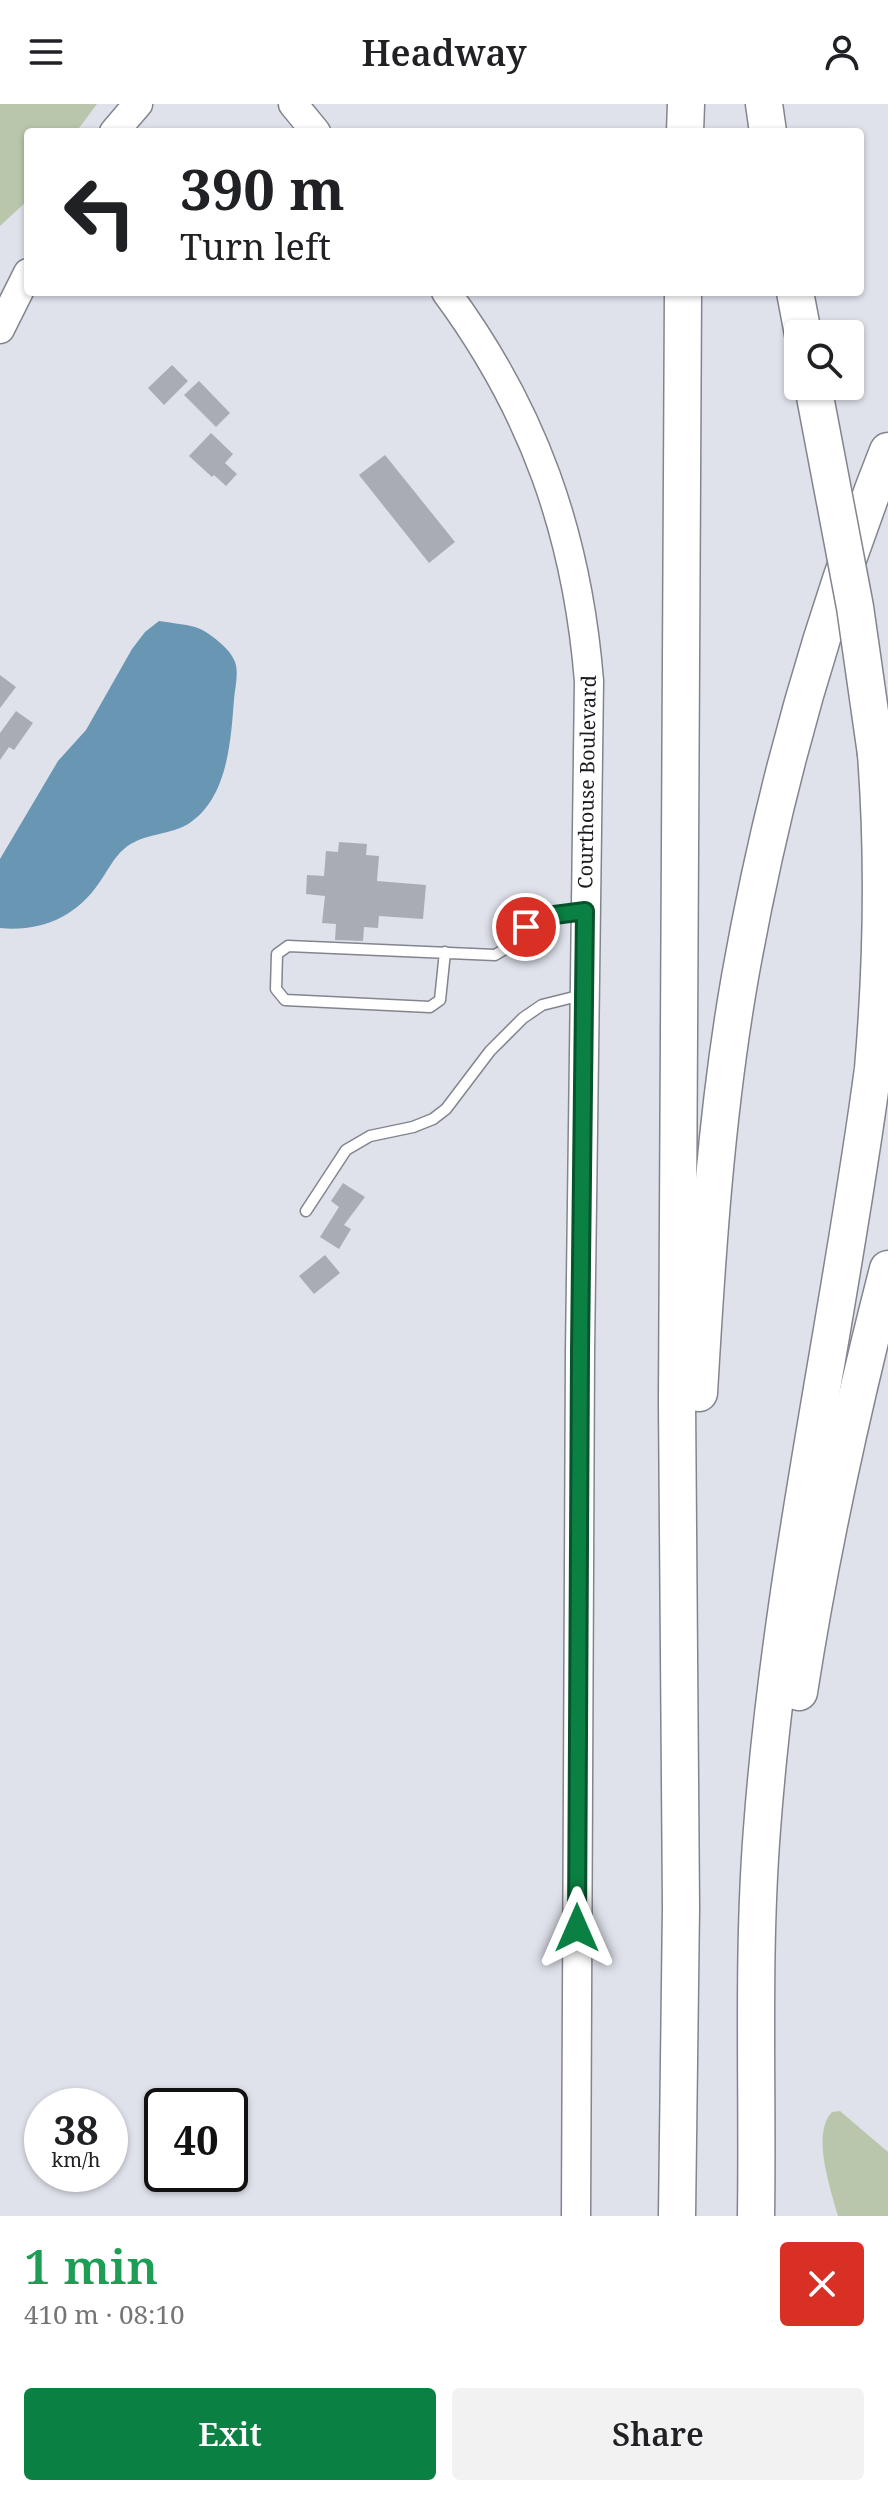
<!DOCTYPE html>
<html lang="en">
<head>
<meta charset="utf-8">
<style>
	body { margin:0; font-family:"Noto Serif",serif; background:#f2f2f2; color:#202124; height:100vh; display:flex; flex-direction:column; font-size:30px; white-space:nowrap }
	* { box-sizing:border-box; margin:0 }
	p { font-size:26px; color:#757577 }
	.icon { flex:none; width:44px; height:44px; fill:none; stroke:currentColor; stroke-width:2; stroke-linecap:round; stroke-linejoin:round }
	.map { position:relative; height:2112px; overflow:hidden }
	.side { display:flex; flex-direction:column; background:#fff; flex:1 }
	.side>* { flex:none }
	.guide { position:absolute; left:24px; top:24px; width:840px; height:168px; border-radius:8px; box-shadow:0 2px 6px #0004; background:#fff; color:#202124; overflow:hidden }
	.buttons { position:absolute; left:784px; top:216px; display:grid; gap:16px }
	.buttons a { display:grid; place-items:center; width:80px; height:80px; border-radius:8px; background:#fff; box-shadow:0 2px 6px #0004; font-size:40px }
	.speed { position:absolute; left:24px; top:1984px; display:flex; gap:16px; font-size:40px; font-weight:700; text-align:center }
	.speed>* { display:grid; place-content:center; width:104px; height:104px; border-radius:50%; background:#fff; box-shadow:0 2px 6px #0004; line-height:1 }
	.speed small { font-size:20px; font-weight:400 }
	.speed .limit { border:4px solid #111; border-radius:12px; background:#fff; color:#111 }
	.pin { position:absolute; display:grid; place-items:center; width:68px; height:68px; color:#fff; margin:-34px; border:4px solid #fff; border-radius:50%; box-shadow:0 2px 8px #0007 }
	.me { position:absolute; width:88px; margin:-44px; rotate:0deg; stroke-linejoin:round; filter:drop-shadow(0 0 6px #0008) }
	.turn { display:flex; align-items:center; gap:28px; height:168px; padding:0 24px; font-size:36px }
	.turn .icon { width:104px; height:104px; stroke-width:2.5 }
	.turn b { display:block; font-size:56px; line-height:68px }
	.round { display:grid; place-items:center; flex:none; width:84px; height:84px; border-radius:8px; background:#f2f2f2 }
	.head { display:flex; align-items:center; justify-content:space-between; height:136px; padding:0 24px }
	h1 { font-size:48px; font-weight:600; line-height:60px; color:#1e9e55 }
	.action { display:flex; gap:16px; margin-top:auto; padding:16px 24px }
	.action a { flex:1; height:92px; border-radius:8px; background:#0b8043; color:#fff; font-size:32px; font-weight:600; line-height:92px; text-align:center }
	.action a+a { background:#f2f2f2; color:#202124 }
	header { display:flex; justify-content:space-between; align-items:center; height:104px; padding:0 24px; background:#fff; font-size:36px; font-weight:600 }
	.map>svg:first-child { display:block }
	.green { fill:#b9c6ac }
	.water { fill:#6996b3 }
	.building { fill:#a9acb4 }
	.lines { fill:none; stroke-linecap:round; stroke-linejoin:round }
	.lane-casing { stroke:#83858e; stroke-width:13 }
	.secondary-casing { stroke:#83858e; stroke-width:31 }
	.highway-casing { stroke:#83858e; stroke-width:39 }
	.lane { stroke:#fff; stroke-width:10 }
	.secondary { stroke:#fff; stroke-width:28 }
	.highway { stroke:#fff; stroke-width:36 }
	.highway-bridge-casing { stroke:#83858e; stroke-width:39; stroke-linecap:butt }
	.highway-bridge { stroke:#fff; stroke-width:36 }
	.route-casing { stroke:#07532c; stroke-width:20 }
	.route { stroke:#0b8043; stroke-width:14 }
	.labels { text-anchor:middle; stroke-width:7; stroke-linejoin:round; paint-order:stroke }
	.street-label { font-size:20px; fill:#1b1c20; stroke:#fff }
</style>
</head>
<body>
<header><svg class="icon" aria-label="menu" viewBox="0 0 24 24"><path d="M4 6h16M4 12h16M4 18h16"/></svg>Headway<svg class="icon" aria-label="person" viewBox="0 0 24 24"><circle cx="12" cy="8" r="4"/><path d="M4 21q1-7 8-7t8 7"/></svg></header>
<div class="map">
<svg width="888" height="2112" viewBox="0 0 888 2112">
	<rect width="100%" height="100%" fill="#dfe2eb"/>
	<g class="green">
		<polygon points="0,0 97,0 76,28 28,28 28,96 0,122"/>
		<path d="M840 2007 888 2048V2112H838C831 2085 811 2030 832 2008Z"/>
	</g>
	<path class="water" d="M159 517C171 519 184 520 195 523 208 527 231 545 235 558 239 569 235 584 234 595 231 635 228 692 191 718 172 732 143 728 124 745 114 753 107 768 99 779 76 813 41 828 0 824V755L58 657 86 626 132 545 145 528Z"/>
	<g class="building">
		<polygon points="172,261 188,277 164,301 148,284"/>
		<polygon points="199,277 230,309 216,323 184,291"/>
		<polygon points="211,329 233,350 225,359 237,370 226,382 214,371 212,373 189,352"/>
		<polygon points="385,351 455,438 429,459 359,371"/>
		<polygon points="0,571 16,583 0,604"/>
		<polygon points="16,607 33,619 14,646 9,643 0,656 0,629"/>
		<polygon points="339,738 367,740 366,751 379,752 377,777 426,781 423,815 379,812 378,824 364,823 363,837 335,836 336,820 322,819 325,792 306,790 307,771 324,772 326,747 338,748"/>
		<polygon points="343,1079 365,1093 344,1121 351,1125 339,1145 320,1133 339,1103 331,1097"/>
		<polygon points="325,1151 340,1169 314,1190 299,1172"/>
	</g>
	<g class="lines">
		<defs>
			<g id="lane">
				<polyline points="445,848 440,896 430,903 285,896 276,885 277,850 288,842 495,851 510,842 526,823 539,813 583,808"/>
				<polyline points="306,1107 346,1046 370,1032 413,1023 433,1015 446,1005 490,947 523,914 542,901 582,891"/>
			</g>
			<g id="secondary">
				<polyline points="293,0 316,28"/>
				<polyline points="114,28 138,0"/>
				<path d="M446 188C534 307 577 430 589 577L580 1248 576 2112"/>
				<polyline points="0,225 28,169"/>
			</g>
			<g id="highway">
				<polyline points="764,0 768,28"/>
				<polyline points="685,28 686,0"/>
				<polyline points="795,188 803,230"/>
				<path d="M699 1289C707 1150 716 1010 740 873 772 693 821 516 888 347"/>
				<path d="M799 1588C821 1446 852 1305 888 1165"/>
				<polyline points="677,2112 681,1803 677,1298 683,188"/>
				<path d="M756 2112C758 1983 752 1853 762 1725 781 1469 839 1219 873 965 882 859 884 756 876 650"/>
			</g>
		</defs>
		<use href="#lane" class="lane-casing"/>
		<use href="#secondary" class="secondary-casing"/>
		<use href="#highway" class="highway-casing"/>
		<use href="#lane" class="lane"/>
		<use href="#secondary" class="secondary"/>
		<use href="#highway" class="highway"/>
		<defs>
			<polyline id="highway-bridge" points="813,282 855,503 876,650"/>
		</defs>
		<use href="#highway-bridge" class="highway-bridge-casing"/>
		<use href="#highway-bridge" class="highway-bridge"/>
	</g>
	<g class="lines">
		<defs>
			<polyline id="route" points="526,823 539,813 585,807 580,1248 577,1824"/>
		</defs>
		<use href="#route" class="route-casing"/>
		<use href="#route" class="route"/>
	</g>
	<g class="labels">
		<g class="street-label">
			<text transform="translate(587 678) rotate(-89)" y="7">Courthouse Boulevard</text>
		</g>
	</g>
</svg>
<div class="buttons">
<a><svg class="icon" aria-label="search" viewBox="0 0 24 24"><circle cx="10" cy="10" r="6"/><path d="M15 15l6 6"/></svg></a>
</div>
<div class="speed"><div>38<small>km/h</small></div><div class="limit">40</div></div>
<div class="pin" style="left:526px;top:823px;background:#d93025"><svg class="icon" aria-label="arrive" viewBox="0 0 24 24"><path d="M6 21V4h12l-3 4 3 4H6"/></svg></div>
<svg class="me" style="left:577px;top:1824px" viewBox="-20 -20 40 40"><path d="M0-17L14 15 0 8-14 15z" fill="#0b8043" stroke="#fff" stroke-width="4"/></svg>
<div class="guide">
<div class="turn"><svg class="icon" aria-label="left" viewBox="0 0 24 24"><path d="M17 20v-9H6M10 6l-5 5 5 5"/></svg><div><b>390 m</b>Turn left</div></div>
</div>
</div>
<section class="side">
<div class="head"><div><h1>1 min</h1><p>410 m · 08:10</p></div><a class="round" style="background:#d93025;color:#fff"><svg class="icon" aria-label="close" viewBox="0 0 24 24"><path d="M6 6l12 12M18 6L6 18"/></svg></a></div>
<div class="action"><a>Exit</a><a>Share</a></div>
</section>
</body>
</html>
